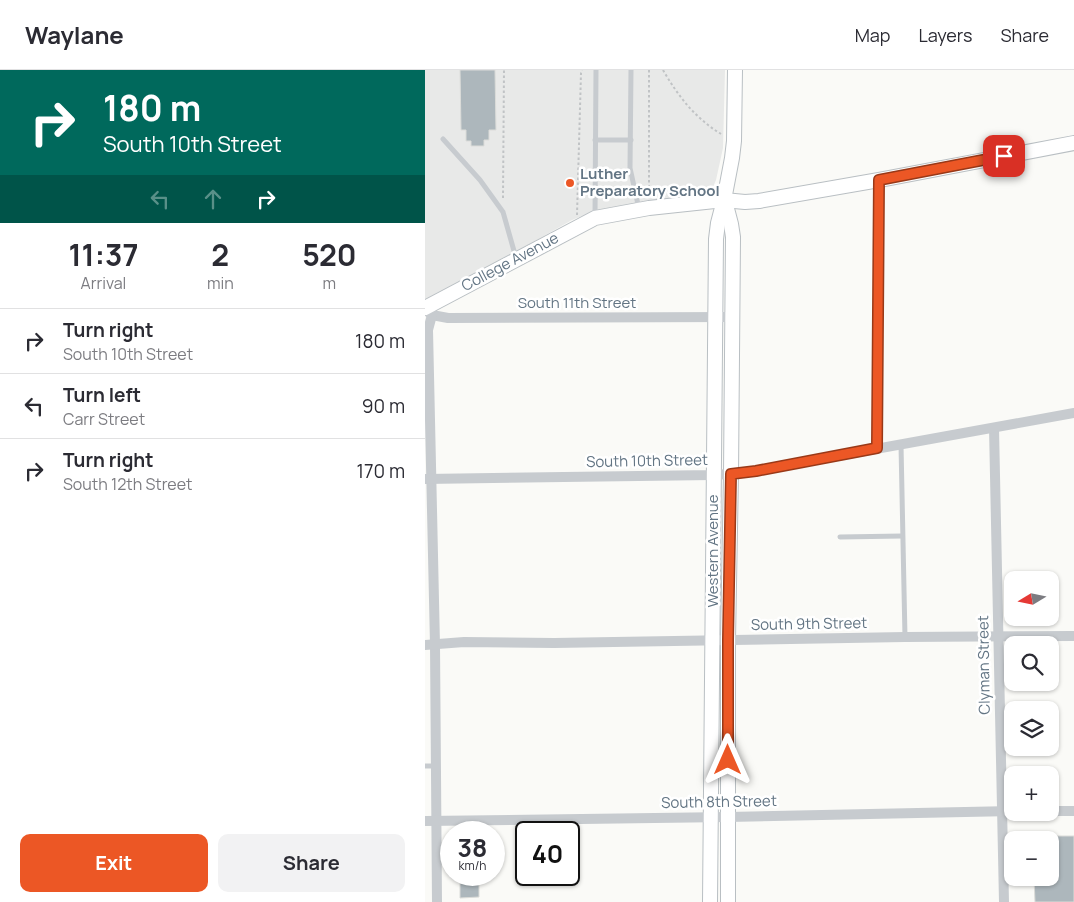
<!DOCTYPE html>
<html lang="en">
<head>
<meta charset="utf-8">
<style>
	body { margin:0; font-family:Manrope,sans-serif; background:#f2f2f3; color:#2b2b33; height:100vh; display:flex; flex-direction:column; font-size:19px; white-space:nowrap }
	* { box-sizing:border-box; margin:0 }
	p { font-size:16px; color:#7c7c81 }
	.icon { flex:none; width:28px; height:28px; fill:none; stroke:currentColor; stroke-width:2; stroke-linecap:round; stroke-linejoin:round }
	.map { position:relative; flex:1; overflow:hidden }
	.drawer { display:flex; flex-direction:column; background:#fff; width:425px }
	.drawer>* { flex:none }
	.hud { background:#00695c; color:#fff; overflow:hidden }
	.needle { width:32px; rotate:260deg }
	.tools { position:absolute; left:579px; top:501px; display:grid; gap:10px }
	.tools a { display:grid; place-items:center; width:55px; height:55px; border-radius:10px; background:#fff; box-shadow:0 1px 4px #0004; font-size:25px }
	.speed { position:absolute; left:15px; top:751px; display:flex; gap:10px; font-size:25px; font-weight:700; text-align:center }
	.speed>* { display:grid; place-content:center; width:65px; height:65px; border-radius:50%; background:#fff; box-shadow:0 1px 4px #0004; line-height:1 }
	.speed small { font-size:12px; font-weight:400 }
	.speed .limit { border:2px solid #111; border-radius:8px; background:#fff; color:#111 }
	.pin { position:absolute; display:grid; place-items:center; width:42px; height:42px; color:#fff; margin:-21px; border-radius:10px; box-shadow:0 2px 8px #0006 }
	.me { position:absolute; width:55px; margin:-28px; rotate:0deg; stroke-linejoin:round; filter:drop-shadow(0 0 4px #0008) }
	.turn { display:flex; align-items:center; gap:18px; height:105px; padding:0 20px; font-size:22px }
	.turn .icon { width:65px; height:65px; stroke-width:2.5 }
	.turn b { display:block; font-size:35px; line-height:42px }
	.lanes { display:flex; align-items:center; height:48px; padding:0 20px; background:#0003; justify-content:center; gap:25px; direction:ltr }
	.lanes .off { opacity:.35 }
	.eta { display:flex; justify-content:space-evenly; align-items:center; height:85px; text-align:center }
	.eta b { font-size:30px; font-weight:700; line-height:35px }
	.cta { display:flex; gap:10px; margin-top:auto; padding:10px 20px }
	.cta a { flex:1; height:58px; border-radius:10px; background:#ec5725; color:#fff; font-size:20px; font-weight:700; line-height:58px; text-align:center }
	.cta a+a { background:#f2f2f3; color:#2b2b33 }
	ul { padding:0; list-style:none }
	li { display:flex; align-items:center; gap:15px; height:65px; padding:0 20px; border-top:1px solid #e1e1e2 }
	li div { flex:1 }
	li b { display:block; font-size:19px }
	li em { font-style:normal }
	header { display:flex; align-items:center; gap:30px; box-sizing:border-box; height:70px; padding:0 25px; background:#fff; border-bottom:1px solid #e1e1e2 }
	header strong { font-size:24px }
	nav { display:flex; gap:28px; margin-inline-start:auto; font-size:18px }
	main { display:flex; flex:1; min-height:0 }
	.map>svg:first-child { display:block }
	.built { fill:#e8e9e8 }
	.building { fill:#adb7bc; stroke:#dbdcd9 }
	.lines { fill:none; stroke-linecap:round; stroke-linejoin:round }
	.secondary-casing { stroke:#b9bfc3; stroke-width:16 }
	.path { stroke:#c0c3c5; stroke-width:2; stroke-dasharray:2.5 2.5; stroke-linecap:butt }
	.lane { stroke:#c7cbcf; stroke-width:5 }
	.street { stroke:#c7cbcf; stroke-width:10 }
	.secondary { stroke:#fff; stroke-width:14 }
	.route-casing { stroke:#993918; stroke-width:12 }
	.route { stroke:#ec5725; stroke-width:9 }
	.poi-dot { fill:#ec5725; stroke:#fff; stroke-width:2 }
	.labels { text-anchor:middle; stroke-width:5; stroke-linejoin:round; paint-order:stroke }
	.poi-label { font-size:15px; font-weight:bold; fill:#637584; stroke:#fff; text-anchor:start }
	.street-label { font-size:15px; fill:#637584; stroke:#fff }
</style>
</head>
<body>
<header>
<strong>Waylane</strong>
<nav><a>Map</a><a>Layers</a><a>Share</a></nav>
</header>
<main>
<section class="drawer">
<div class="hud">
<div class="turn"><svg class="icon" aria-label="right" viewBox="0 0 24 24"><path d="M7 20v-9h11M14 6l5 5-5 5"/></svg><div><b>180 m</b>South 10th Street</div></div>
<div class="lanes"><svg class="icon off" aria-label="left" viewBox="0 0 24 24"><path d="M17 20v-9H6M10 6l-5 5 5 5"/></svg><svg class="icon off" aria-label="ahead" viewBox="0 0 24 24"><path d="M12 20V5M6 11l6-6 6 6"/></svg><svg class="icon" aria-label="right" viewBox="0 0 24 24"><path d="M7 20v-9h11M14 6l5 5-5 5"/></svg></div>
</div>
<div class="eta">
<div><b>11:37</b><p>Arrival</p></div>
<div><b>2</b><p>min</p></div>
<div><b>520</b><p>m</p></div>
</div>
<ul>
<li><svg class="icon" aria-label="right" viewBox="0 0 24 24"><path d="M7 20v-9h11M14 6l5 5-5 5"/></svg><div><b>Turn right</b><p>South 10th Street</p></div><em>180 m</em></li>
<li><svg class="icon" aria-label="left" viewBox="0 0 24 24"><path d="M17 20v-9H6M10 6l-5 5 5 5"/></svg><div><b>Turn left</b><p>Carr Street</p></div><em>90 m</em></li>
<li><svg class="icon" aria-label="right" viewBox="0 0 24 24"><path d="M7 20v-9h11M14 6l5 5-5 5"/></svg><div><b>Turn right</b><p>South 12th Street</p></div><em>170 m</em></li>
</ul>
<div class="cta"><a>Exit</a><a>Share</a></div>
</section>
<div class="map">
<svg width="649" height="832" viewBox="0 0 649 832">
	<rect width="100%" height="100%" fill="#fafaf7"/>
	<polygon class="built" points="0,0 300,0 298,78 291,110 288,117 284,121 277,122 200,136 157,146 147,150 0,233"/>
	<g class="building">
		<polygon points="35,0 70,0 71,60 64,60 64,70 59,70 59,76 46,76 46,71 41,71 41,60 36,60"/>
		<polygon points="625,766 649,766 649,832 610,832 609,808 625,808"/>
		<polygon points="35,813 54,813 54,827 35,828"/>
	</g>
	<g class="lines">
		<defs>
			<g id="secondary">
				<polyline points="300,131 306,154 308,167 306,404 303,570 303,832"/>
				<polyline points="0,238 170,148 224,138 299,130 320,132 334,131 454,110 649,73"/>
				<polyline points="285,832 291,169 293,153 299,130 307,88 309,71 310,0"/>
			</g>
		</defs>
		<use href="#secondary" class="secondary-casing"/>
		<g class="path">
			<polyline points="224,0 224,125"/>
			<path d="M238 0C253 26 270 48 296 64"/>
			<polyline points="78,128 79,0"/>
			<polyline points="152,145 156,3 157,0"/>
		</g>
		<g class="lane">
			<polyline points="206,0 205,98 214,139"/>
			<polyline points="18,69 55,110 78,142 91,188"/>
			<polyline points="170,70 206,70"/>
			<polyline points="170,147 171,0"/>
			<polyline points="476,375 480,567"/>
			<polyline points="415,467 477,466"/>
			<polyline points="0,696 10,696"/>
		</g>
		<g class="street">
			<polyline points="2,241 7,245 23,248 307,247"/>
			<polyline points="7,245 3,260 10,575 12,832"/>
			<polyline points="569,358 579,832"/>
			<polyline points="452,378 454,110"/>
			<polyline points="0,409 288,405 318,403 649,343"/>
			<polyline points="0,575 39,572 129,573 480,567 649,566"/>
			<polyline points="625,741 649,741"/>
			<polyline points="0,751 303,747 588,741"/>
		</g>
		<use href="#secondary" class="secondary"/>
	</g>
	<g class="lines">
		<defs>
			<polyline id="route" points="303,690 303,570 306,404 331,401 452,378 454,110 579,86"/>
		</defs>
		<use href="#route" class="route-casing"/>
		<use href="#route" class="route"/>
	</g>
	<circle class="poi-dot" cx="145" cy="113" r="5"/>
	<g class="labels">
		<g class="poi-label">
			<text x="155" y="109">Luther<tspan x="155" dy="17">Preparatory School</tspan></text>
		</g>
		<g class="street-label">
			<text transform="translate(85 192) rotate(-28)" y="5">College Avenue</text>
			<text x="152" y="238">South 11th Street</text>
			<text transform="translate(222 391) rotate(-1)" y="5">South 10th Street</text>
			<text transform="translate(288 481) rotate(-90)" y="5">Western Avenue</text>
			<text transform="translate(384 554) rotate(-1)" y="5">South 9th Street</text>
			<text transform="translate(559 595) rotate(-91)" y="5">Clyman Street</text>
			<text transform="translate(294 732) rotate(-1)" y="5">South 8th Street</text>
		</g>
	</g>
</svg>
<div class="tools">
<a><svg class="needle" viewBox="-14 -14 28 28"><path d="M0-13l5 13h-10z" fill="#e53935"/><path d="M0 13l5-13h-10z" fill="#7c7c81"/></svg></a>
<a><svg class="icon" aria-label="search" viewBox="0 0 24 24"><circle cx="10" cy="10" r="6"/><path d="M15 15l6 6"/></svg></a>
<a><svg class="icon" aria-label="layers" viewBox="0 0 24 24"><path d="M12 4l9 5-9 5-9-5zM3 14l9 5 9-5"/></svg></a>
<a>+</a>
<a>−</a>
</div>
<div class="speed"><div>38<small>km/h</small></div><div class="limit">40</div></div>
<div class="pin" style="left:579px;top:86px;background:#d93025"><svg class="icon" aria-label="arrive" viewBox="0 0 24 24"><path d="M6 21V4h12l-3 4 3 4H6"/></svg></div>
<svg class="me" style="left:303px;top:690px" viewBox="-20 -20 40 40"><path d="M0-17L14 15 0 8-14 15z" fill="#ec5725" stroke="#fff" stroke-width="4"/></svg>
</div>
</main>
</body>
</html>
